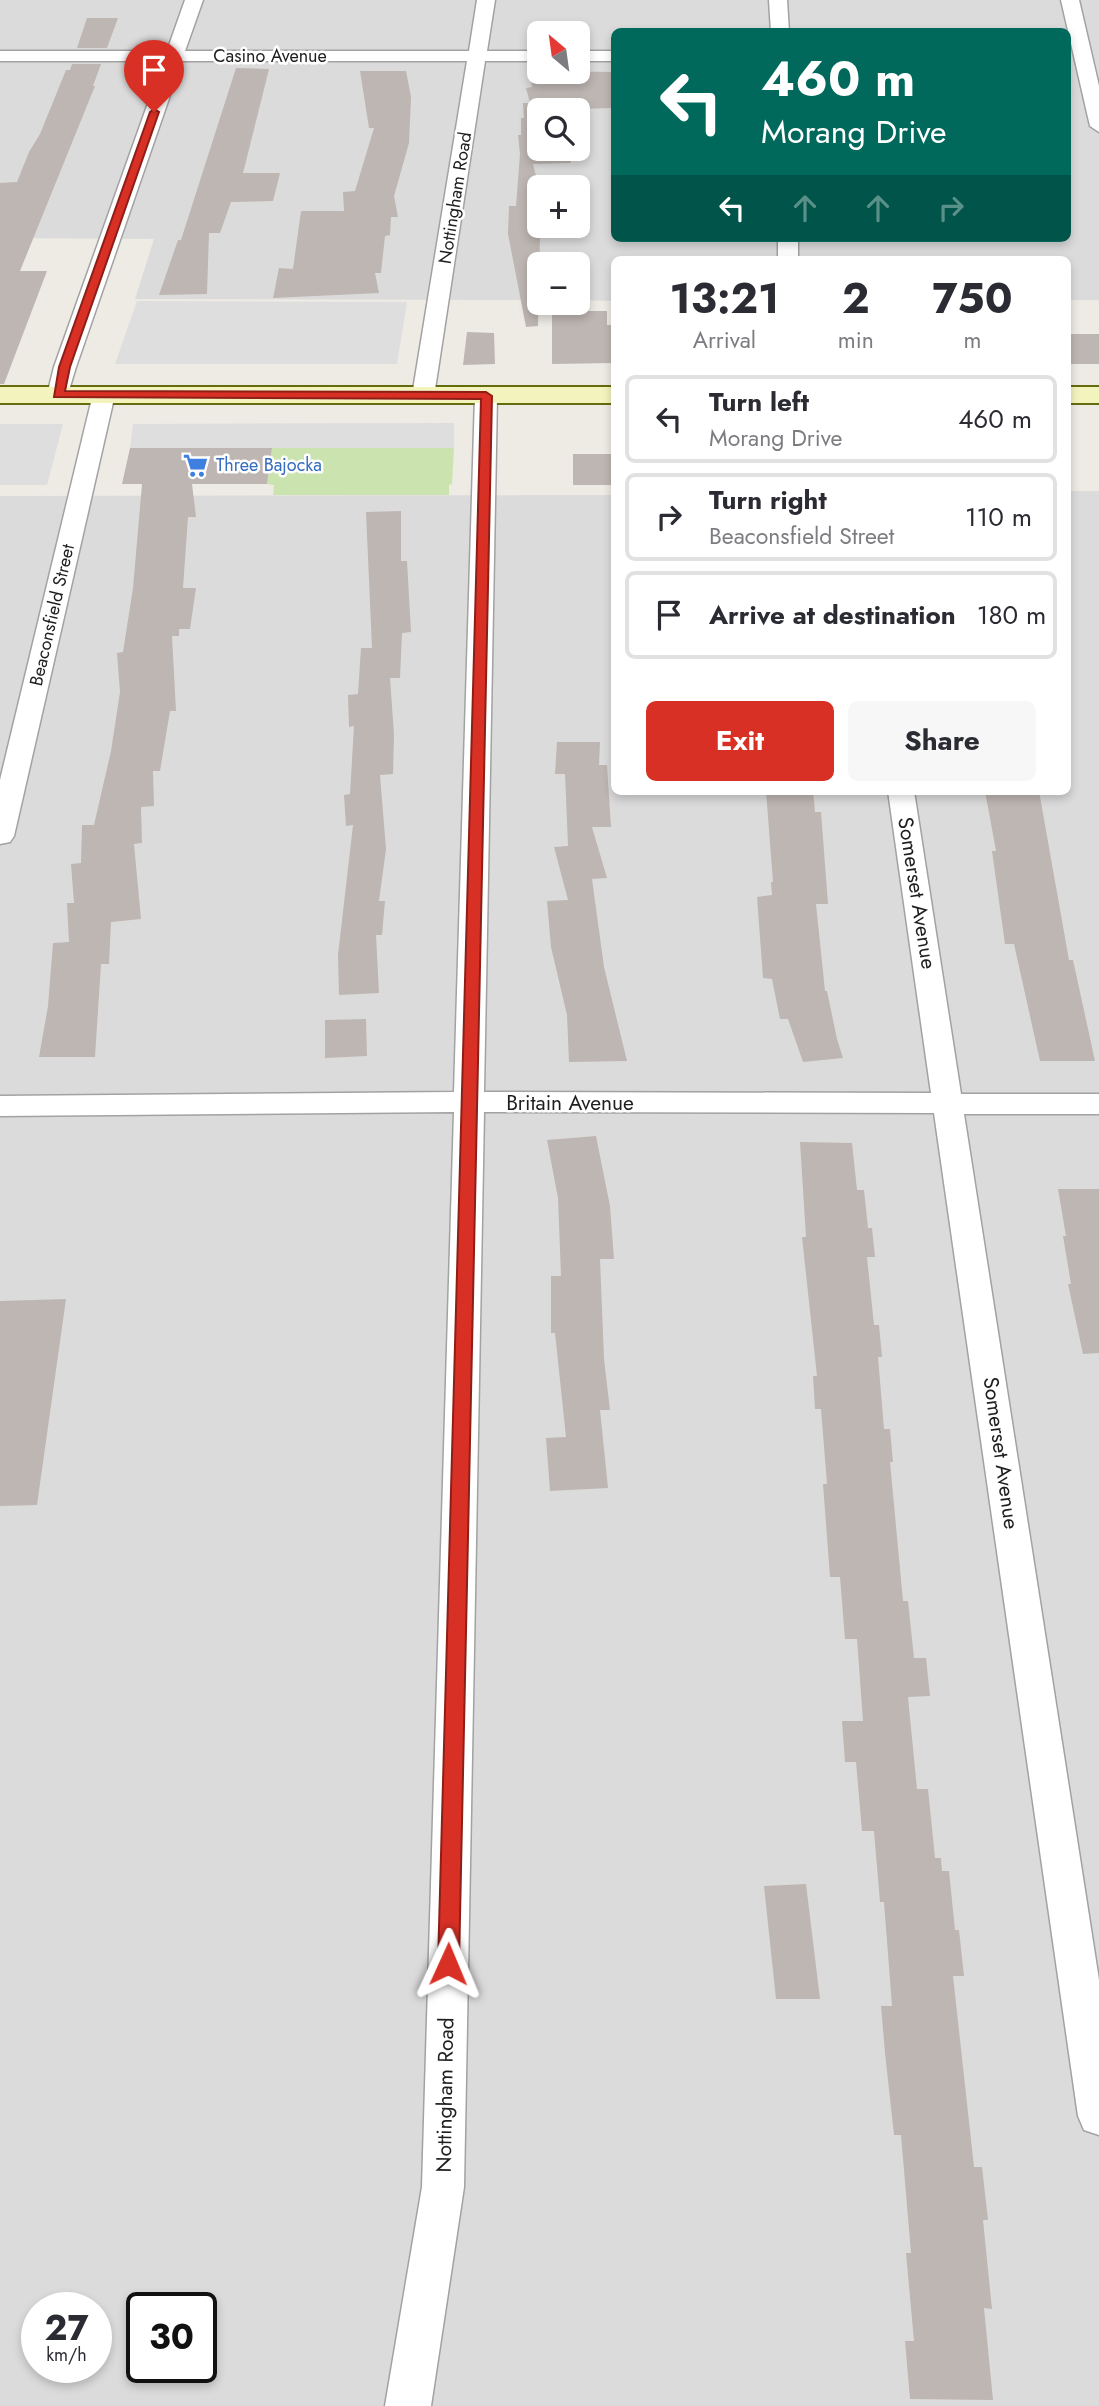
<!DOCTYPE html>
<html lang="en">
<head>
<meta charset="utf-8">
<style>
	body { margin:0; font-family:Jost,sans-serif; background:#f7f7f7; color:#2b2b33; height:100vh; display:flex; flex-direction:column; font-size:26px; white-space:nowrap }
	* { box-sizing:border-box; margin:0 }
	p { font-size:23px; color:#7c7c81 }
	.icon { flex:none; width:38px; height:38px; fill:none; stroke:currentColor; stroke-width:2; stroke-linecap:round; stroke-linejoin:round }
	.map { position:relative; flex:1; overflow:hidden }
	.side { position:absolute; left:611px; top:256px; width:460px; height:539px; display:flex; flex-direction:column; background:#fff; border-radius:10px; box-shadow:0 4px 10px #0003 }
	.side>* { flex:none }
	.hud { position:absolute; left:611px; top:28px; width:460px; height:214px; border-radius:10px; box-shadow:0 4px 10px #0003; background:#00695c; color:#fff; overflow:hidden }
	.needle { width:46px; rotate:331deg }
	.fabs { position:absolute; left:527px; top:21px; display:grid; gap:14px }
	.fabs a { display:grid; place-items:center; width:63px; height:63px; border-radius:10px; background:#fff; box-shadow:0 4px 10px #0003; font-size:35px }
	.speed { position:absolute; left:21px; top:2292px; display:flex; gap:14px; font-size:35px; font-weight:700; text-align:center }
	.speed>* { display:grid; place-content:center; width:91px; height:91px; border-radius:50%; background:#fff; box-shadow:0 4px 10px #0003; line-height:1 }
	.speed small { font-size:18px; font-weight:400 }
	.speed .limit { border:4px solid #111; border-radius:10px; background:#fff; color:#111 }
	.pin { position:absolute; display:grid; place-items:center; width:60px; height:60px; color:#fff; margin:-72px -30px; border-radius:50% 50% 50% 0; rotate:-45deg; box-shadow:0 0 7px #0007 }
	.pin .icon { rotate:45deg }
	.me { position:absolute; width:77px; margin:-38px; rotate:1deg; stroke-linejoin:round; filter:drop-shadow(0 0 5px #0008) }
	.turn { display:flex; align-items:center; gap:24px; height:147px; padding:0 35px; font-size:32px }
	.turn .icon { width:91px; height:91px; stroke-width:2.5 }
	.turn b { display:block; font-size:49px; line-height:60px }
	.lanes { display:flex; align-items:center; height:66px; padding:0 35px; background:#0003; justify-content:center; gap:35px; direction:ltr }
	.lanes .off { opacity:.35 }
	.eta { display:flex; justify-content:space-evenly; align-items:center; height:119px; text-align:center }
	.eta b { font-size:42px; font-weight:700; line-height:49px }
	.button { display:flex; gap:14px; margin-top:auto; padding:14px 35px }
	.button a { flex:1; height:80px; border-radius:10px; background:#d93025; color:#fff; font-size:28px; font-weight:700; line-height:80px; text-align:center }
	.button a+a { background:#f7f7f7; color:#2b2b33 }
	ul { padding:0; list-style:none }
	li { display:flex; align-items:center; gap:21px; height:88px; margin:0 14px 10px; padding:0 21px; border:4px solid #e1e1e2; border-radius:10px }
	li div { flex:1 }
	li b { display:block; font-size:26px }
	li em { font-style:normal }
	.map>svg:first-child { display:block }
	.residential { fill:#dcdbdb; fill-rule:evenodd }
	.grass { fill:#cbe4af }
	.parking { fill:#dedede }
	.building { fill:#beb6b2 }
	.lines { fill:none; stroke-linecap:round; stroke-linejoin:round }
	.street-casing { stroke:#a2a2a2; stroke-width:3 }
	.secondary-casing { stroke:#656c0e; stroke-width:4 }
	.street { fill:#fff; fill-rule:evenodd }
	.secondary { fill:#f3f4bd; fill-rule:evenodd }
	.route { fill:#d93025; stroke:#8d1f18; stroke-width:2 }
	.labels { text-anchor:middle; stroke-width:5; stroke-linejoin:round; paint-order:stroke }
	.far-street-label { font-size:18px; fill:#1e1e1e; stroke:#fff }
	.far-shop-label { font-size:18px; fill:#366cbe; stroke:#fff; text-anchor:start }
	.street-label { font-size:21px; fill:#1e1e1e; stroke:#fff }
</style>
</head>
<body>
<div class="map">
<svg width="1099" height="2406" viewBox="0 0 1099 2406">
	<rect width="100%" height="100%" fill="#eeebe5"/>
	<g class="residential">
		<path d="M0 0H1099V300H1068V259H614V301L578 300V264H539V300L135 299 154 239 0 238ZM614 32H1068V238H614ZM539 33H578V72H539ZM539 110H578V149H539ZM539 187H578V226H539Z"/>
		<path d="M1068 491H1099V2406H0V496L614 495V791H1068ZM37 2308H96V2368H37ZM142 2308H201V2368H142Z"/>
	</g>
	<polygon class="grass" points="272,448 454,448 452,484 449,485 449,495 273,495 274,485 267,484"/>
	<g class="parking">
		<polygon points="137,301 407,302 397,364 115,364"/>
		<polygon points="454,423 454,448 130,448 133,424"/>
		<polygon points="0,424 63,424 47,485 0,485"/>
	</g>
	<g class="building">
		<polygon points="87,18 118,18 107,48 77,48"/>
		<polygon points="72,64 101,64 93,86 95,86 20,271 47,271 4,384 0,384 0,183 17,182 29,152 40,134 66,70 70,70"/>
		<polygon points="236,68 269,69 243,173 280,173 273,201 231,202 220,233 209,233 207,294 159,295 178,240 181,240"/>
		<polygon points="360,71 406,71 411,97 409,143 394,196 398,217 391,217 390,235 385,236 381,273 375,273 379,293 273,298 279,268 293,269 301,211 344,211 343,192 355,191 374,128 369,128"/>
		<polygon points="530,71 614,72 614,108 539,110 539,149 569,149 571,163 533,164 539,188 539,226 548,226 550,235 540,236 538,326 526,327 508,234 509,206 516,206 520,154 518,135 521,135 521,118 524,118 523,103 530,103 526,88 532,87"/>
		<polygon points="552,311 607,311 607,325 614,325 614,363 552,364"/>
		<polygon points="467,332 494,333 495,364 463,365"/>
		<rect x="1068" y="334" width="31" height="30"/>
		<polygon points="130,448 272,448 267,484 192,484 196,517 188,517 183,588 196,588 190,629 179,629 179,636 172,636 176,711 170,711 160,771 153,771 154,806 141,807 142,843 134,844 141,919 111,922 109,964 101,964 95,1057 39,1057 48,1006 53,943 69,942 67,903 74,903 71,864 81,863 82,825 94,825 111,751 120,692 117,653 123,652 133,588 142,484 122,484"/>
		<rect x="573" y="454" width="41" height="31"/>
		<polygon points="401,511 401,561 407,561 411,632 402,633 400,678 390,678 394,735 393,774 380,775 386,849 379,901 385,901 382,935 376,935 379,993 339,995 338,955 353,825 346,826 344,795 350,794 354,726 349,727 348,695 358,694 361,648 372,648 366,512"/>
		<polygon points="557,742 600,742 599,765 607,765 611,827 592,827 607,878 592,879 604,967 627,1061 569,1062 567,1015 551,947 547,901 568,900 554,847 568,846 565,774 555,774"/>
		<polygon points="766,791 813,791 815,812 821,812 828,904 816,904 825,991 827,991 837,1039 843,1058 803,1062 788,1019 780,1019 772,979 763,978 757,897 772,895 771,882 773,882"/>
		<polygon points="985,791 1039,791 1069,960 1073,960 1095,1061 1040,1061 1014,944 1005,944 992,851 996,851"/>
		<polygon points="366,1019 367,1056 325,1058 325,1020"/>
		<polygon points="596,1136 610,1206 614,1259 600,1259 604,1359 610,1410 600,1410 608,1488 550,1491 546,1438 566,1437 555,1333 551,1333 551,1276 561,1276 558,1198 547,1140"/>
		<polygon points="800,1142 852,1143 857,1190 864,1190 868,1228 872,1228 875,1257 867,1257 874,1325 879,1325 882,1357 878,1357 884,1429 890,1429 893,1462 890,1462 903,1601 908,1601 914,1658 926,1658 930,1696 908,1697 917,1789 928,1789 935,1858 941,1858 942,1871 949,1871 955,1930 959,1930 964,1976 953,1976 974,2167 982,2167 988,2220 983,2220 992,2309 984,2308 993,2400 910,2399 905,2341 914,2341 906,2253 911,2253 901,2135 894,2135 885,2053 881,2006 892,2006 884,1902 880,1902 874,1831 862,1831 856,1762 845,1762 842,1721 863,1721 857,1639 845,1639 840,1577 830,1577 823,1484 827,1484 821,1409 815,1409 813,1376 817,1376 802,1237 806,1237"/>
		<polygon points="1058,1189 1099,1189 1099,1353 1083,1354 1068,1284 1071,1284 1063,1236 1066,1236"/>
		<polygon points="66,1299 37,1505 0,1506 0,1301"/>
		<polygon points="806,1884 820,1999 776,1999 764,1886"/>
	</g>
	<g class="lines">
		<defs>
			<g id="street">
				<polygon points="185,0 203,0 185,51 469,51 477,0 495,0 487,51 539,51 539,61 485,61 434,396 431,401 415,401 412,396 467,61 182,61 76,367 66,400 50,400 47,395 54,367 163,61 0,61 0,51 167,51"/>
				<polygon points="769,0 787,0 789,32 771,32"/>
				<polygon points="1061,0 1079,0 1099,86 1099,132 1090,126"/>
				<rect x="578" y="51" width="36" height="10"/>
				<rect x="778" y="238" width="20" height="21"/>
				<polygon points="104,387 112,389 115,394 14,836 10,842 0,844 0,780 93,394 96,389"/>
				<polygon points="486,389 494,391 497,396 484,1092 931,1093 888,791 914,791 961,1094 1099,1094 1099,1114 964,1114 1099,1980 1099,2135 1084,2130 1078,2116 934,1113 484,1112 464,2187 431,2406 385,2406 422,2187 454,1112 0,1116 0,1096 454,1092 475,396 478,391"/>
			</g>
			<g id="secondary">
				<rect x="0" y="387" width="614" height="16"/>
				<rect x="1068" y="387" width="31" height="16"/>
			</g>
		</defs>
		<use href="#street" class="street-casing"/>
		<use href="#secondary" class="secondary-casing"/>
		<use href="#street" class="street"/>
		<use href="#secondary" class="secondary"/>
	</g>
	<polygon class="route" points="154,109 159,112 70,367 65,391 486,392 492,396 459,1964 456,1970 448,1973 441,1970 438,1964 481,399 54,397 59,367 150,112"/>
	<defs>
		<symbol id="supermarket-bare" viewBox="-9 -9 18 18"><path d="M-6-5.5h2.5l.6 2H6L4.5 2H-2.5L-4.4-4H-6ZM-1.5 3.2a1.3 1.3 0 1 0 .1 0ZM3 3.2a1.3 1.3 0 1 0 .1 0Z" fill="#3f7fe0" stroke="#fff" stroke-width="2.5" paint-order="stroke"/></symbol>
	</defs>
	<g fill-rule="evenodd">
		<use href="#supermarket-bare" x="178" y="448" width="35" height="35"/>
	</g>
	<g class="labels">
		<g class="far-street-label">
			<text x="270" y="62">Casino Avenue</text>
			<text transform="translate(455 198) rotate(-81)" y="6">Nottingham Road</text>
			<text transform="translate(52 615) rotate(-77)" y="6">Beaconsfield Street</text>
		</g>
		<g class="far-shop-label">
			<text x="216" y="471">Three Bajocka</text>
		</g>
		<g class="street-label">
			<text transform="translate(917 893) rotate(81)" y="7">Somerset Avenue</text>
			<text x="570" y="1110">Britain Avenue</text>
			<text transform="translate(1001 1453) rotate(82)" y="7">Somerset Avenue</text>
			<text transform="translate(445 2095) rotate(-89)" y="7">Nottingham Road</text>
		</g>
	</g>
</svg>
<div class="fabs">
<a><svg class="needle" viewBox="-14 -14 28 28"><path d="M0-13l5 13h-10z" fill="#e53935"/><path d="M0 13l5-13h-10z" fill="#7c7c81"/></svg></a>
<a><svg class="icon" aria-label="search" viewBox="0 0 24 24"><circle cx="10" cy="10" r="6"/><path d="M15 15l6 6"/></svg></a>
<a>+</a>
<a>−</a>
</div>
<div class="speed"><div>27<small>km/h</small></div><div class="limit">30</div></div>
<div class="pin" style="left:154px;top:112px;background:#d93025"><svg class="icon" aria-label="arrive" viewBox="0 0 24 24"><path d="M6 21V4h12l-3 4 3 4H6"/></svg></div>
<svg class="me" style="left:448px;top:1964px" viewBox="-20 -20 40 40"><path d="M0-17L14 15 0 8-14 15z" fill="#d93025" stroke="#fff" stroke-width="4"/></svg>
<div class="hud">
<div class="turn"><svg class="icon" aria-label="left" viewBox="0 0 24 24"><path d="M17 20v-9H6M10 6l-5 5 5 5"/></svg><div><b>460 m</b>Morang Drive</div></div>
<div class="lanes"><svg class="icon" aria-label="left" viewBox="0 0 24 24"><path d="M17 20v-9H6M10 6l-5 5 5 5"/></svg><svg class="icon off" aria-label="ahead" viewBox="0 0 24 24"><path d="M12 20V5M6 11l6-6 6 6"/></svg><svg class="icon off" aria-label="ahead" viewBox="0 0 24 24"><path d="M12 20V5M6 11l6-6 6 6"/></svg><svg class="icon off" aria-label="right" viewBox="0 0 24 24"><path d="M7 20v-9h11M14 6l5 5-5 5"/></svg></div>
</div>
<section class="side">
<div class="eta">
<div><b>13:21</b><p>Arrival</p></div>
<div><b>2</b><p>min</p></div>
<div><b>750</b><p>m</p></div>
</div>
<ul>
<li><svg class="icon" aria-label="left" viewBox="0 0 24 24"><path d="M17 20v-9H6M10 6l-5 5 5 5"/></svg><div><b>Turn left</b><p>Morang Drive</p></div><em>460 m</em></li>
<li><svg class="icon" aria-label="right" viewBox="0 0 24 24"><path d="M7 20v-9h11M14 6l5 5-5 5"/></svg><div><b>Turn right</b><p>Beaconsfield Street</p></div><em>110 m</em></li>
<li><svg class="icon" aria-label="arrive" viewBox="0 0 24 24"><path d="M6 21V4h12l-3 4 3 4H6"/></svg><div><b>Arrive at destination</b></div><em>180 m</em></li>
</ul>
<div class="button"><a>Exit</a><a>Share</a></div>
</section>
</div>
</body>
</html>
